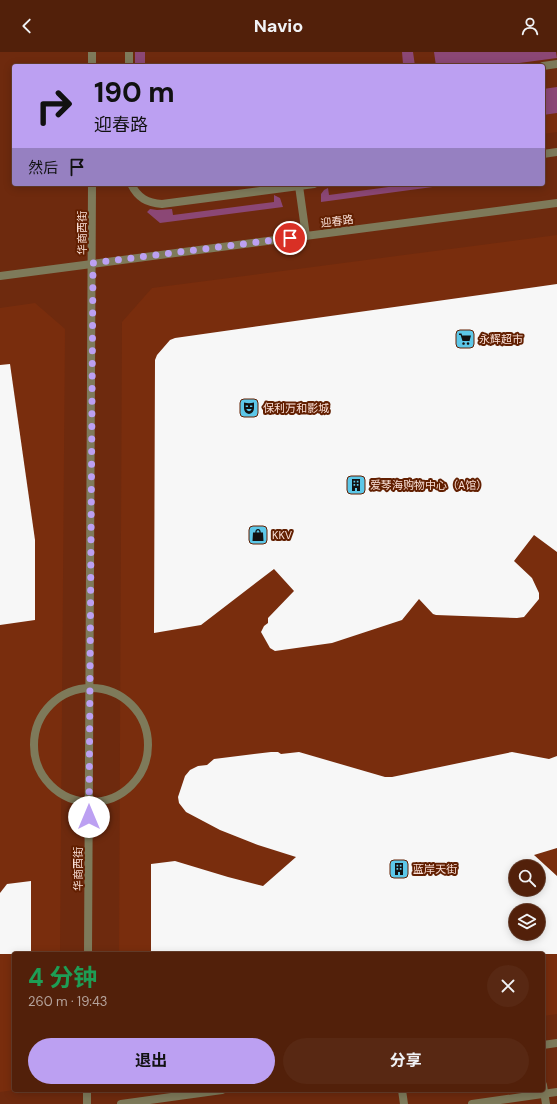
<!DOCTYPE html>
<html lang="zh">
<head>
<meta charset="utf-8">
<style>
	body { margin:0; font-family:"DM Sans","Noto Sans SC",sans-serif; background:#582813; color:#f1f3f6; height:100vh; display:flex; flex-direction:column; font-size:15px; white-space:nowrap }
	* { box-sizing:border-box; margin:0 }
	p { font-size:13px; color:#b5a39c }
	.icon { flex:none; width:22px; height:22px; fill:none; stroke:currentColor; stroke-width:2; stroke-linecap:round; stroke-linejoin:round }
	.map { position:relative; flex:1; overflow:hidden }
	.sheet { position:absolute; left:12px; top:900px; width:533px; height:140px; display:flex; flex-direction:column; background:#52200a; border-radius:4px; box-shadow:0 2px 10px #0003,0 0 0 1px #683e2b }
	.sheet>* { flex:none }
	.hud { position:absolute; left:12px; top:12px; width:533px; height:122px; border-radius:4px; box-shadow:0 2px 10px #0003,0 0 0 1px #683e2b; background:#bca0f2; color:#111; overflow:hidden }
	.controls { position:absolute; left:509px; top:808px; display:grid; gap:8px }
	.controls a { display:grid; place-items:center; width:36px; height:36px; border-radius:50%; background:#52200a; box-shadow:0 2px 10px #0003,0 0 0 1px #683e2b; font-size:20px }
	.pin { position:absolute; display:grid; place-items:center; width:34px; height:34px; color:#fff; margin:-17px; border:2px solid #fff; border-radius:50%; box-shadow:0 1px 4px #0007 }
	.me { position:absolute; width:44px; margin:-22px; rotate:0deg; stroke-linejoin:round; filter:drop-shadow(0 0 3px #0008) }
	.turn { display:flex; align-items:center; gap:14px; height:84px; padding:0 16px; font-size:18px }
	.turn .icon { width:52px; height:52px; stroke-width:2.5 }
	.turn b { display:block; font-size:28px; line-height:34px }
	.then { display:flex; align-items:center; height:38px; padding:0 16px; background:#0003; gap:8px; font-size:15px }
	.round { display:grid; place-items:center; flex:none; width:42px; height:42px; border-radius:21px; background:#582813 }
	.head { display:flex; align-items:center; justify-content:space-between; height:68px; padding:0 16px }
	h1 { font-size:24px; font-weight:700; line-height:30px; color:#1e9e55 }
	.primary-button { display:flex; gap:8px; margin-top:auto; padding:8px 16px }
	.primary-button a { flex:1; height:46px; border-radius:24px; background:#bca0f2; color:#111; font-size:16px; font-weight:700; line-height:46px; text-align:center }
	.primary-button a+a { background:#582813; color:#f1f3f6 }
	header { display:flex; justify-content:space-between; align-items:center; height:52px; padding:0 16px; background:#52200a; font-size:18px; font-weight:700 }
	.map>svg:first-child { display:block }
	.built { fill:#792d0d; fill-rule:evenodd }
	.green { fill:#8b4775 }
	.building { fill:#f7f7f7; fill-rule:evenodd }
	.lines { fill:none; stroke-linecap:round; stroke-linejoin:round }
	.service { stroke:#7e7a5a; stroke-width:8 }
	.minor { stroke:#7e7a5a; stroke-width:8 }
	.route { stroke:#bca0f2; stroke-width:7; stroke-dasharray:0 12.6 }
	.labels { text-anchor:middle; stroke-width:4; stroke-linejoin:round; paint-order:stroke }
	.street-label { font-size:11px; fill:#fae0d7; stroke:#621f01 }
	.poi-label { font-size:11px; fill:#fae0d7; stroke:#621f01; text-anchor:start }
</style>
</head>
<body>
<header><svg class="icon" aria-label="back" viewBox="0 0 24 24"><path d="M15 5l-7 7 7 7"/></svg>Navio<svg class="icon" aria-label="person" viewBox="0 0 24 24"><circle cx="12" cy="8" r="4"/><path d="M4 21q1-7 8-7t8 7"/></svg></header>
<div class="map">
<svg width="557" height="1052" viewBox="0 0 557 1052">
	<rect width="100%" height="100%" fill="#6e2a0e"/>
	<g class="built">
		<polygon points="557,61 557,80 543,82 543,63"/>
		<path d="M557 183V962L543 964V902H119L122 270 152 236ZM516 815H538V837H516ZM516 859H538V881H516Z"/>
		<polygon points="35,251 65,277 60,902 14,902 14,1038 0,1040 0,256"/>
	</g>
	<g class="green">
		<rect x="135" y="0" width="10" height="14"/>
		<polygon points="402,0 413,0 415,14 389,14 403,12"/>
		<polygon points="434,0 556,0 557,6 497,14 436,14"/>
		<polygon points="557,35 557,61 543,63 543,37"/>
		<polygon points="411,132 455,132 321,150 321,142 324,138 328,136 329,143"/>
		<polygon points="274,143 280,146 283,155 160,171 147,160 150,157 157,158 172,157 173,163 274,150"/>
	</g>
	<g class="building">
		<polygon points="557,232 557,500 534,483 514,509 532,526 539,541 539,547 524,565 517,566 436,563 433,562 419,547 402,568 332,591 275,599 270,596 261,580 264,574 268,571 268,566 294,539 274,517 201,573 154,581 155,308 157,303 170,288 175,286"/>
		<polygon points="10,312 35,488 35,568 0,573 0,313"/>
		<path d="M271 700H278L281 702 299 700 385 725H392L512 700 549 707 557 704V796L534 803 557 824V902H151V812L175 809 228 825 263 834 296 805 258 793 220 778 186 760 179 751 178 745 185 724 190 718 198 714 207 713 214 707ZM516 815H538V837H516ZM516 859H538V881H516Z"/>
		<polygon points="31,829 31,902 0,902 0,841 7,832"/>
	</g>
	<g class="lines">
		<g class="service">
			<polyline points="129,0 129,14"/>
			<polyline points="543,14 557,12"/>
			<polyline points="543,102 557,100"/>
			<path d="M131 132C138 146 147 151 162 152L314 132"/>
			<polyline points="299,134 306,184"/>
			<circle cx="91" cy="693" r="57"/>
			<polyline points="543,1033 546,1052"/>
			<polyline points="402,1038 404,1052"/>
			<polyline points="472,1052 557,1040"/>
		</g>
		<g class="minor">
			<polyline points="92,0 92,14"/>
			<polyline points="0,224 557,151"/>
			<polyline points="88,902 92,132"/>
			<polyline points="543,993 557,991"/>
			<polyline points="87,1052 87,1038"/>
			<polyline points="121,1052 222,1038"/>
		</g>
	</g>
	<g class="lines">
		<polyline class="route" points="89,765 93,211 290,186"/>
	</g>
	<defs>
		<symbol id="supermarket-square" viewBox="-11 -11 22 22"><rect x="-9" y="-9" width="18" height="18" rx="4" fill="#5cc7e8" stroke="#621f01"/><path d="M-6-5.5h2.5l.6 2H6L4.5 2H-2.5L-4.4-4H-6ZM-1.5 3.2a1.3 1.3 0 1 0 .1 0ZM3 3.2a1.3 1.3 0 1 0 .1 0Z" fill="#111"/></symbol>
		<symbol id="theatre-square" viewBox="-11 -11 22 22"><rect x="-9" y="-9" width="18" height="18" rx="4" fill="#5cc7e8" stroke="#621f01"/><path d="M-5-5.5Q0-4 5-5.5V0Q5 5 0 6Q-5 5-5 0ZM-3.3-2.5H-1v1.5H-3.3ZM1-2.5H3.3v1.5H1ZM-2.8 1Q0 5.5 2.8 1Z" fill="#111"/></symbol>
		<symbol id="building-square" viewBox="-11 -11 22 22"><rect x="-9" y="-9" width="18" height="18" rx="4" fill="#5cc7e8" stroke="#621f01"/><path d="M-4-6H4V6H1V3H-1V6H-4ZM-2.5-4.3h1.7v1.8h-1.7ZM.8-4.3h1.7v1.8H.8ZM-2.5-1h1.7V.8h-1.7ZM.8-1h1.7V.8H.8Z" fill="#111"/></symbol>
		<symbol id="shop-square" viewBox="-11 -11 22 22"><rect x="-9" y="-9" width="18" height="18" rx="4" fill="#5cc7e8" stroke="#621f01"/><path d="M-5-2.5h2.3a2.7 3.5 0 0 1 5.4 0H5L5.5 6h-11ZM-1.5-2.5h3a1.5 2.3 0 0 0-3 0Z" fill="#111"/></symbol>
	</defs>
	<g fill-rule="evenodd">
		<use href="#supermarket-square" x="454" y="276" width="22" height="22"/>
		<use href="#theatre-square" x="238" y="345" width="22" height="22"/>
		<use href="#building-square" x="345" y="422" width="22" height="22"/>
		<use href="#shop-square" x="247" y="472" width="22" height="22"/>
		<use href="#building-square" x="388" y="806" width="22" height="22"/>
	</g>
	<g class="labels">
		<g class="street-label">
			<text transform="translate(337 169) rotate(-7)" y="4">迎春路</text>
			<text transform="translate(82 181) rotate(-90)" y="4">华商西街</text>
			<text transform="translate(78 817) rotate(-90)" y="4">华商西街</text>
		</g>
		<g class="poi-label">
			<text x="479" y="291">永辉超市</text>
			<text x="263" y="360">保利万和影城</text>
			<text x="370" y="437">爱琴海购物中心（A馆）</text>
			<text x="272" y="487">KKV</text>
			<text x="413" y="821">蓝岸天街</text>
		</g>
	</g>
</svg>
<div class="controls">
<a><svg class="icon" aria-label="search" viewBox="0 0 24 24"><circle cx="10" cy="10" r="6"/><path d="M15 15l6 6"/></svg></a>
<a><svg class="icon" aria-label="layers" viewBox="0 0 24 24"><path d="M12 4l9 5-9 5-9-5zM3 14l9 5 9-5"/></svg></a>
</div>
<div class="pin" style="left:290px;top:186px;background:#d93025"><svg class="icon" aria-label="arrive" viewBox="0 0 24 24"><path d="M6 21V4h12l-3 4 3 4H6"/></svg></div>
<svg class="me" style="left:89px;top:765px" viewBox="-20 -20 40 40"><circle r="19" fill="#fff"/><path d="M0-13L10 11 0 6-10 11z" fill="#bca0f2"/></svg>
<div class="hud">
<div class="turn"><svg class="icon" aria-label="right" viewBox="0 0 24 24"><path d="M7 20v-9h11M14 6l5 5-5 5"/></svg><div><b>190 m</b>迎春路</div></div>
<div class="then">然后<svg class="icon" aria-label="arrive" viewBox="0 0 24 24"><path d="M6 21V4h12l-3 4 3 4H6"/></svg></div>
</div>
<section class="sheet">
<div class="head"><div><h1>4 分钟</h1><p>260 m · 19:43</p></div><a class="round"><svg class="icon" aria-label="close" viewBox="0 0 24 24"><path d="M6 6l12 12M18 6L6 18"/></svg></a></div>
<div class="primary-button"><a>退出</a><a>分享</a></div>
</section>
</div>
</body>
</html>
